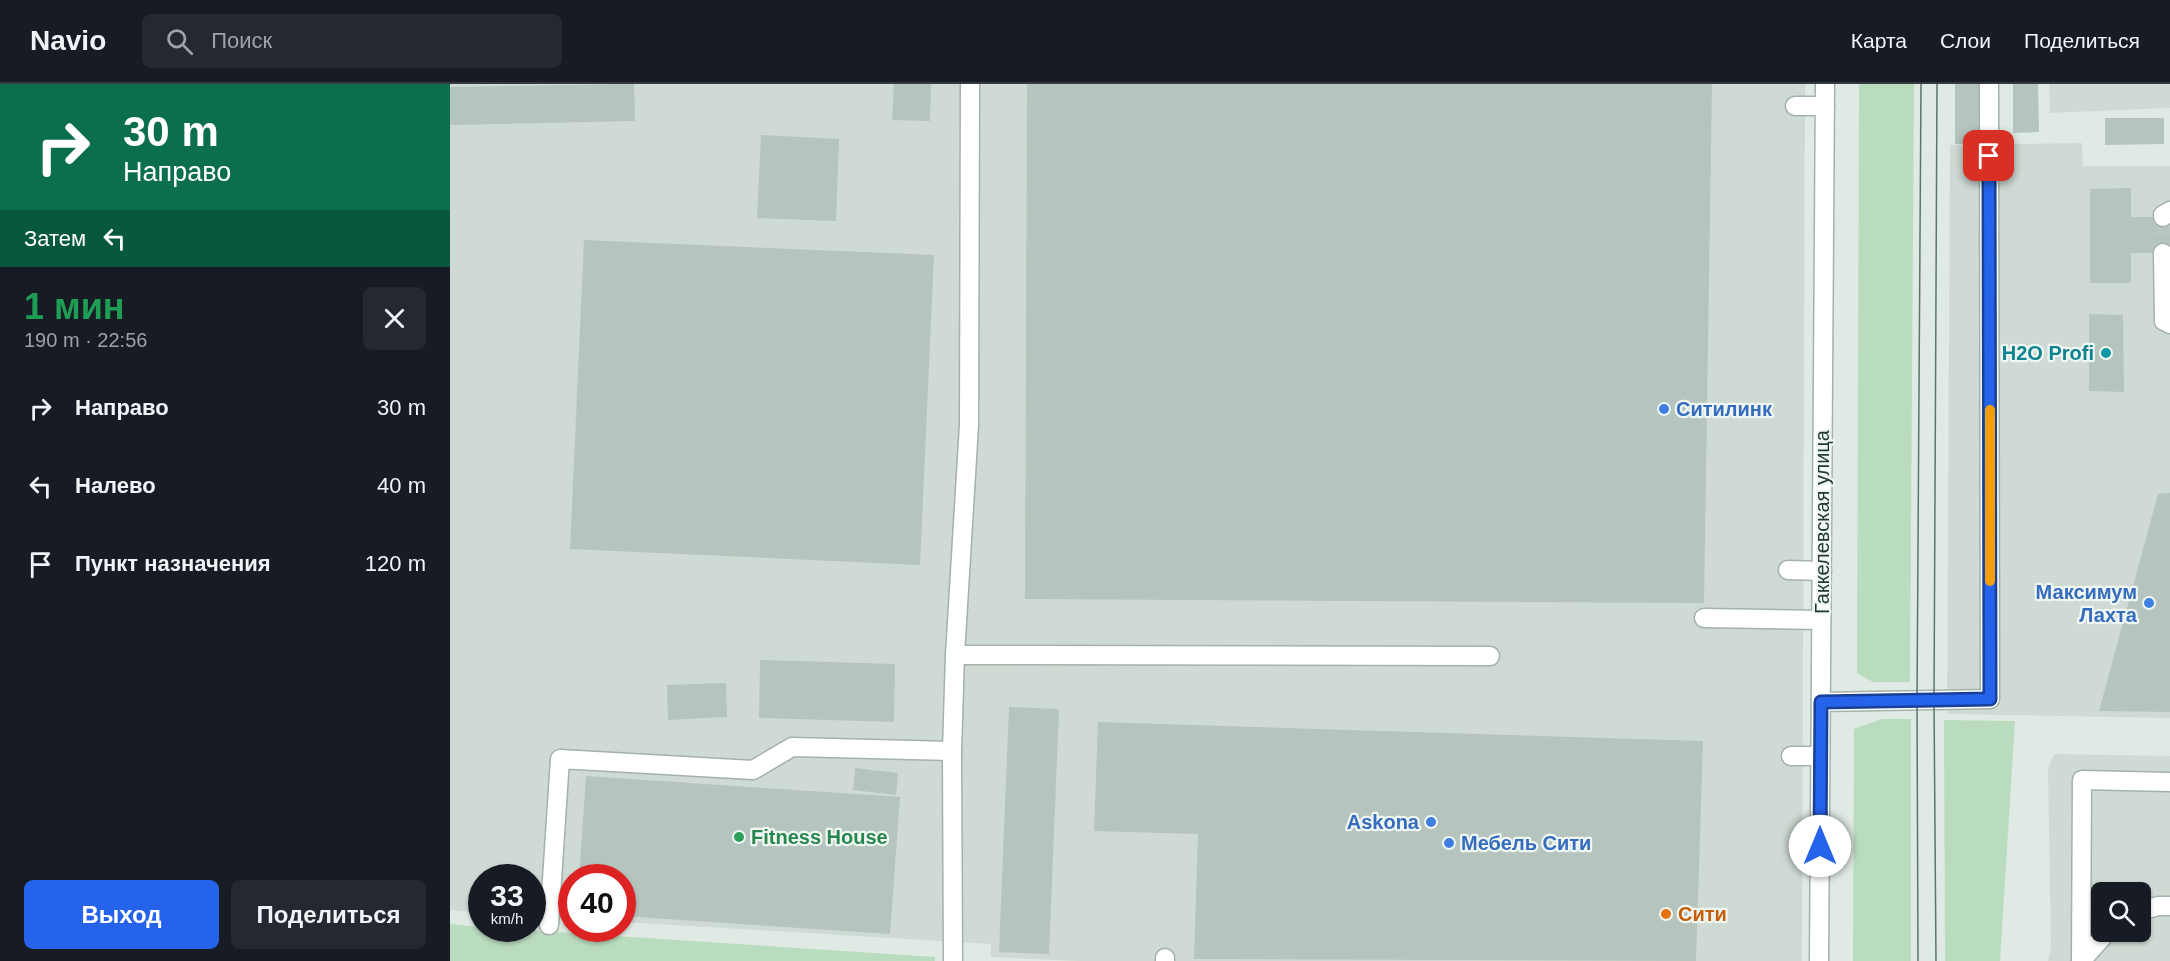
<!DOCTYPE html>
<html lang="ru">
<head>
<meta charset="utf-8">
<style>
	body { margin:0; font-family:Helvetica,sans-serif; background:#242831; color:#f1f3f6; height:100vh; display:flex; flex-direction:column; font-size:22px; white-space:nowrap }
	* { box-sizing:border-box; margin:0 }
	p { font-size:20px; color:#9ea1a6 }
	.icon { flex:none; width:33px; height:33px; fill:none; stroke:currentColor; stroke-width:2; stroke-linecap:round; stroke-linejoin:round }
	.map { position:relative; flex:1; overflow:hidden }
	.side { display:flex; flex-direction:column; background:#171b24; width:450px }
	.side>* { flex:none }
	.banner { background:#0b6e4f; color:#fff; overflow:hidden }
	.fabs { position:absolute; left:1641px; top:798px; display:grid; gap:12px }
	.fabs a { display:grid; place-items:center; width:60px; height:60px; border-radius:9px; background:#171b24; box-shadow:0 2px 4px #0004; font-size:30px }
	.speed { position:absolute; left:18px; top:780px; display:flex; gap:12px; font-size:30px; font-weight:700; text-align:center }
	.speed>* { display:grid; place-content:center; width:78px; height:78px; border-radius:50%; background:#171b24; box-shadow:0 2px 4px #0004; line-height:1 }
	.speed small { font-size:15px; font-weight:400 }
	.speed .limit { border:9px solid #d22; background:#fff; color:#111 }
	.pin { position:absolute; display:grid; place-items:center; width:51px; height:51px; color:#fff; margin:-26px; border-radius:12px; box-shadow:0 3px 9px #0006 }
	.me { position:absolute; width:66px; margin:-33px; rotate:0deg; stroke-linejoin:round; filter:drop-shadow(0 0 4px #0008) }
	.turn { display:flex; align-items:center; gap:21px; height:126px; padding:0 24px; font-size:27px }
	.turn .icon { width:78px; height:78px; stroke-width:2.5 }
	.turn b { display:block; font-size:42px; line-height:51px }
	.then { display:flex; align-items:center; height:57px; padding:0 24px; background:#0003; gap:12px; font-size:22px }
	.round { display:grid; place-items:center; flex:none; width:63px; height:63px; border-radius:9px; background:#242831 }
	.headline { display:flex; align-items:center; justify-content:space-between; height:102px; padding:0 24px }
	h1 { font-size:36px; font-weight:800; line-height:45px; color:#1e9e55 }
	.cta { display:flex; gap:12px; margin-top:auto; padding:12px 24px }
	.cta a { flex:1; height:69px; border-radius:9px; background:#2563eb; color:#fff; font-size:24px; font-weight:800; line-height:69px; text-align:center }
	.cta a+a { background:#242831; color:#f1f3f6 }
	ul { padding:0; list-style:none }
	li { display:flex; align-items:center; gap:18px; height:78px; padding:0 24px }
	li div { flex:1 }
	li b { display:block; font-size:22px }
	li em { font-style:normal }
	header { display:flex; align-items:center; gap:36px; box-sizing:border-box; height:84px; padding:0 30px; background:#171b24; border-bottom:2px solid #363941 }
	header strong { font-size:28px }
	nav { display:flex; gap:33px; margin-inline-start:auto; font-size:21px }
	.search { width:420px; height:54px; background:#242831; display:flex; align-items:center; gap:15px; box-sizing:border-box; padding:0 21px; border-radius:9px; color:#9ea1a6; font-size:22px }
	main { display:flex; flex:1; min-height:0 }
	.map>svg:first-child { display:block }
	.built { fill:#cedad3; fill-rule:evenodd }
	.green { fill:#b9dbbe }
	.building { fill:#b5c5bd }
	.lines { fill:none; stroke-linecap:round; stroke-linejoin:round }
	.minor-tunnel { stroke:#bac7c0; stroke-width:18; stroke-dasharray:18 9; stroke-linecap:butt }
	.minor-casing { stroke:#a3b2aa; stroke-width:21 }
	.minor { stroke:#fff; stroke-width:18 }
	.tram { stroke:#5b766b; stroke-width:1.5 }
	.route-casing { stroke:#184099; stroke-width:15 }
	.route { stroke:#2563eb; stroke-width:10 }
	.slow { stroke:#f59e0b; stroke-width:10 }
	.culture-dot { fill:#0f9aa8; stroke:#f0f7f3; stroke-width:2 }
	.shop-dot { fill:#3f7fe0; stroke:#f0f7f3; stroke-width:2 }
	.leisure-dot { fill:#2e9e5b; stroke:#f0f7f3; stroke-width:2 }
	.food-dot { fill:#e8710a; stroke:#f0f7f3; stroke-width:2 }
	.labels { text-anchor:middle; stroke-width:4.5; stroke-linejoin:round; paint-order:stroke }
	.culture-label { font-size:20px; font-weight:bold; fill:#0d838f; stroke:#f0f7f3; text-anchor:end }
	.shop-label { font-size:20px; font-weight:bold; fill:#366cbe; stroke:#f0f7f3; text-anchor:start }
	.street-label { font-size:20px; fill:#213a30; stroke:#f0f7f3 }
	.leisure-label { font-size:20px; font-weight:bold; fill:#27864d; stroke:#f0f7f3; text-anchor:start }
	.food-label { font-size:20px; font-weight:bold; fill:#c56008; stroke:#f0f7f3; text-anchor:start }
</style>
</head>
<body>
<header>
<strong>Navio</strong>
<div class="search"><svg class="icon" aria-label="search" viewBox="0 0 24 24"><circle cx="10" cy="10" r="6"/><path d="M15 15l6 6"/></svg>Поиск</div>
<nav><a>Карта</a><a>Слои</a><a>Поделиться</a></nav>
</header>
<main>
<section class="side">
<div class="banner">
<div class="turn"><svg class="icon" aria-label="right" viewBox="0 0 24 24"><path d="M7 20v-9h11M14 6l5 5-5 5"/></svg><div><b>30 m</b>Направо</div></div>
<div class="then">Затем<svg class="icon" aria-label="left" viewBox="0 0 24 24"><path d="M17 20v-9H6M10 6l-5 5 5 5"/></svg></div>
</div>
<div class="headline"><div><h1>1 мин</h1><p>190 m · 22:56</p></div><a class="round"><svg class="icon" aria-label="close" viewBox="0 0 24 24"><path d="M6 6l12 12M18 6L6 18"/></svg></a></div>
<ul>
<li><svg class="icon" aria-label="right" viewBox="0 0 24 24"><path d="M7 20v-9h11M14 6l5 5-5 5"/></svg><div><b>Направо</b></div><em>30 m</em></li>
<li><svg class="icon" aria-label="left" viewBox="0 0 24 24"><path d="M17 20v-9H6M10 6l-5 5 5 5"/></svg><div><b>Налево</b></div><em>40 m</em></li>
<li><svg class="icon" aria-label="arrive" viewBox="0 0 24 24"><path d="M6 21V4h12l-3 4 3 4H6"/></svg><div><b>Пункт назначения</b></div><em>120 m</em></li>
</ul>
<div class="cta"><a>Выход</a><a>Поделиться</a></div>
</section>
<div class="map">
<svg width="1720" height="877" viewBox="0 0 1720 877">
	<rect width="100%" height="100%" fill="#e0eae4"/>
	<g class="built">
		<polygon points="0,0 1355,0 1352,877 627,877 541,873 541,860 173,838 172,794 122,794 121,835 83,833 82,794 32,794 31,829 0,826"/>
		<polygon points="1599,0 1720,0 1720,24 1600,29"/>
		<polygon points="1632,59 1633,82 1720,82 1720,634 1497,630 1500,61"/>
		<path d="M1604 670 1720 672V877H1598L1601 863 1598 685ZM1652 808H1690V848H1652Z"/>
	</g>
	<g class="green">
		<polygon points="1409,0 1464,0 1460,598 1423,598 1407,589"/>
		<polygon points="1432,635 1461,635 1461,877 1403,877 1404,645"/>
		<polygon points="1494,636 1565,637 1550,877 1495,877"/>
		<polygon points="0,840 31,843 32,844 59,845 485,873 485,877 0,877"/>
	</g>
	<g class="building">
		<polygon points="184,0 185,37 0,41 0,3"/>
		<polygon points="444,0 481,0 480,37 442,36"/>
		<polygon points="577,0 1262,0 1254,519 575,515"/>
		<rect x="1505" y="0" width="24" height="60"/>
		<polygon points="1563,0 1588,0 1589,48 1563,49"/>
		<polygon points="1655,34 1714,34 1714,60 1655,61"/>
		<polygon points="311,51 389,55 386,137 307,134"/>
		<polygon points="1681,104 1681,133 1720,133 1720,169 1681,169 1681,199 1640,199 1640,105"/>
		<polygon points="134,156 484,171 470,481 120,465"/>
		<polygon points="1639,230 1673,231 1674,308 1639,307"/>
		<polygon points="1720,409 1720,628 1649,627 1708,410"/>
		<polygon points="310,576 445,580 444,638 309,634"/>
		<polygon points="276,599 277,633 218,636 217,601"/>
		<polygon points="559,623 609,625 599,870 549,868"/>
		<polygon points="648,638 1253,657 1246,877 744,875 748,750 644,747"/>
		<polygon points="405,684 448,689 446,711 403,706"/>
		<polygon points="136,692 450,713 440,850 172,832 172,794 129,794"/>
	</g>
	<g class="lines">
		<polyline class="minor-tunnel" points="1713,133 1713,169"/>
		<defs>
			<g id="minor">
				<polyline points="1345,22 1375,22"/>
				<polyline points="1713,133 1713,131 1720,127"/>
				<polyline points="1713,169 1714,237 1720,240"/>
				<polyline points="1338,486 1372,487"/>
				<polyline points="1254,534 1371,536"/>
				<polyline points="505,571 1040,572"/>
				<polyline points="1371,618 1540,615 1539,0"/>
				<polyline points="1341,672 1370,672"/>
				<polyline points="1690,827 1708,822 1720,822"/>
				<polyline points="99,841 110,675 303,686 342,663 502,667"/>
				<polyline points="503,877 502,667 505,571 519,341 520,0"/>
				<polyline points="715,877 715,874"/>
				<polyline points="1369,877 1375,0"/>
				<polyline points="1631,877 1632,696 1720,698"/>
				<polyline points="1631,877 1657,848"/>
			</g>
		</defs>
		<use href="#minor" class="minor-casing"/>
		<use href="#minor" class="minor"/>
		<g class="tram">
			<polyline points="1468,877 1467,617 1471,0"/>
			<polyline points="1486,877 1484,617 1487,0"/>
		</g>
	</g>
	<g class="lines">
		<defs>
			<polyline id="route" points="1370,762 1371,618 1540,615 1539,72"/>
		</defs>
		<use href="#route" class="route-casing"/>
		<use href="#route" class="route"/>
		<polyline class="slow" points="1540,326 1540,497"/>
	</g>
	<circle class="culture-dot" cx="1656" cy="269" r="6"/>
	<g class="shop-dot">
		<circle cx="1214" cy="325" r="6"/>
		<circle cx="1699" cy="519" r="6"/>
		<circle cx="981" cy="738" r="6"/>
		<circle cx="999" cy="759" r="6"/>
	</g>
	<circle class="leisure-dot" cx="289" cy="753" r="6"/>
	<circle class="food-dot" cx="1216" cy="830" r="6"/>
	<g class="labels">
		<g class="culture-label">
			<text x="1644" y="276">H2O Profi</text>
		</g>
		<g class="shop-label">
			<text x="1226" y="332">Ситилинк</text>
			<text x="1687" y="515" text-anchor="end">Максимум<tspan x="1687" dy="23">Лахта</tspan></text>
			<text x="969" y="745" text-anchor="end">Askona</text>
			<text x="1011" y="766">Мебель Сити</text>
		</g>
		<g class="street-label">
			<text transform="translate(1372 438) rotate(-90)" y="7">Гаккелевская улица</text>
		</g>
		<g class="leisure-label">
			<text x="301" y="760">Fitness House</text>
		</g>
		<g class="food-label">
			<text x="1228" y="837">Сити</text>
		</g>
	</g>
</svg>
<div class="fabs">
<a><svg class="icon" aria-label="search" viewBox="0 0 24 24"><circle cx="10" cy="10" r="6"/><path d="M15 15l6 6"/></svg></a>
</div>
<div class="speed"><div>33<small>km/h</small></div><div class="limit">40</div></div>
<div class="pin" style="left:1539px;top:72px;background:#d93025"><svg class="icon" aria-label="arrive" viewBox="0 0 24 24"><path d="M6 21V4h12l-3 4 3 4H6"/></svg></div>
<svg class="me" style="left:1370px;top:762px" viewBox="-20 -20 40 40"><circle r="19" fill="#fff"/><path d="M0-13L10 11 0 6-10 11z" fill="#2563eb"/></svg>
</div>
</main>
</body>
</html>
